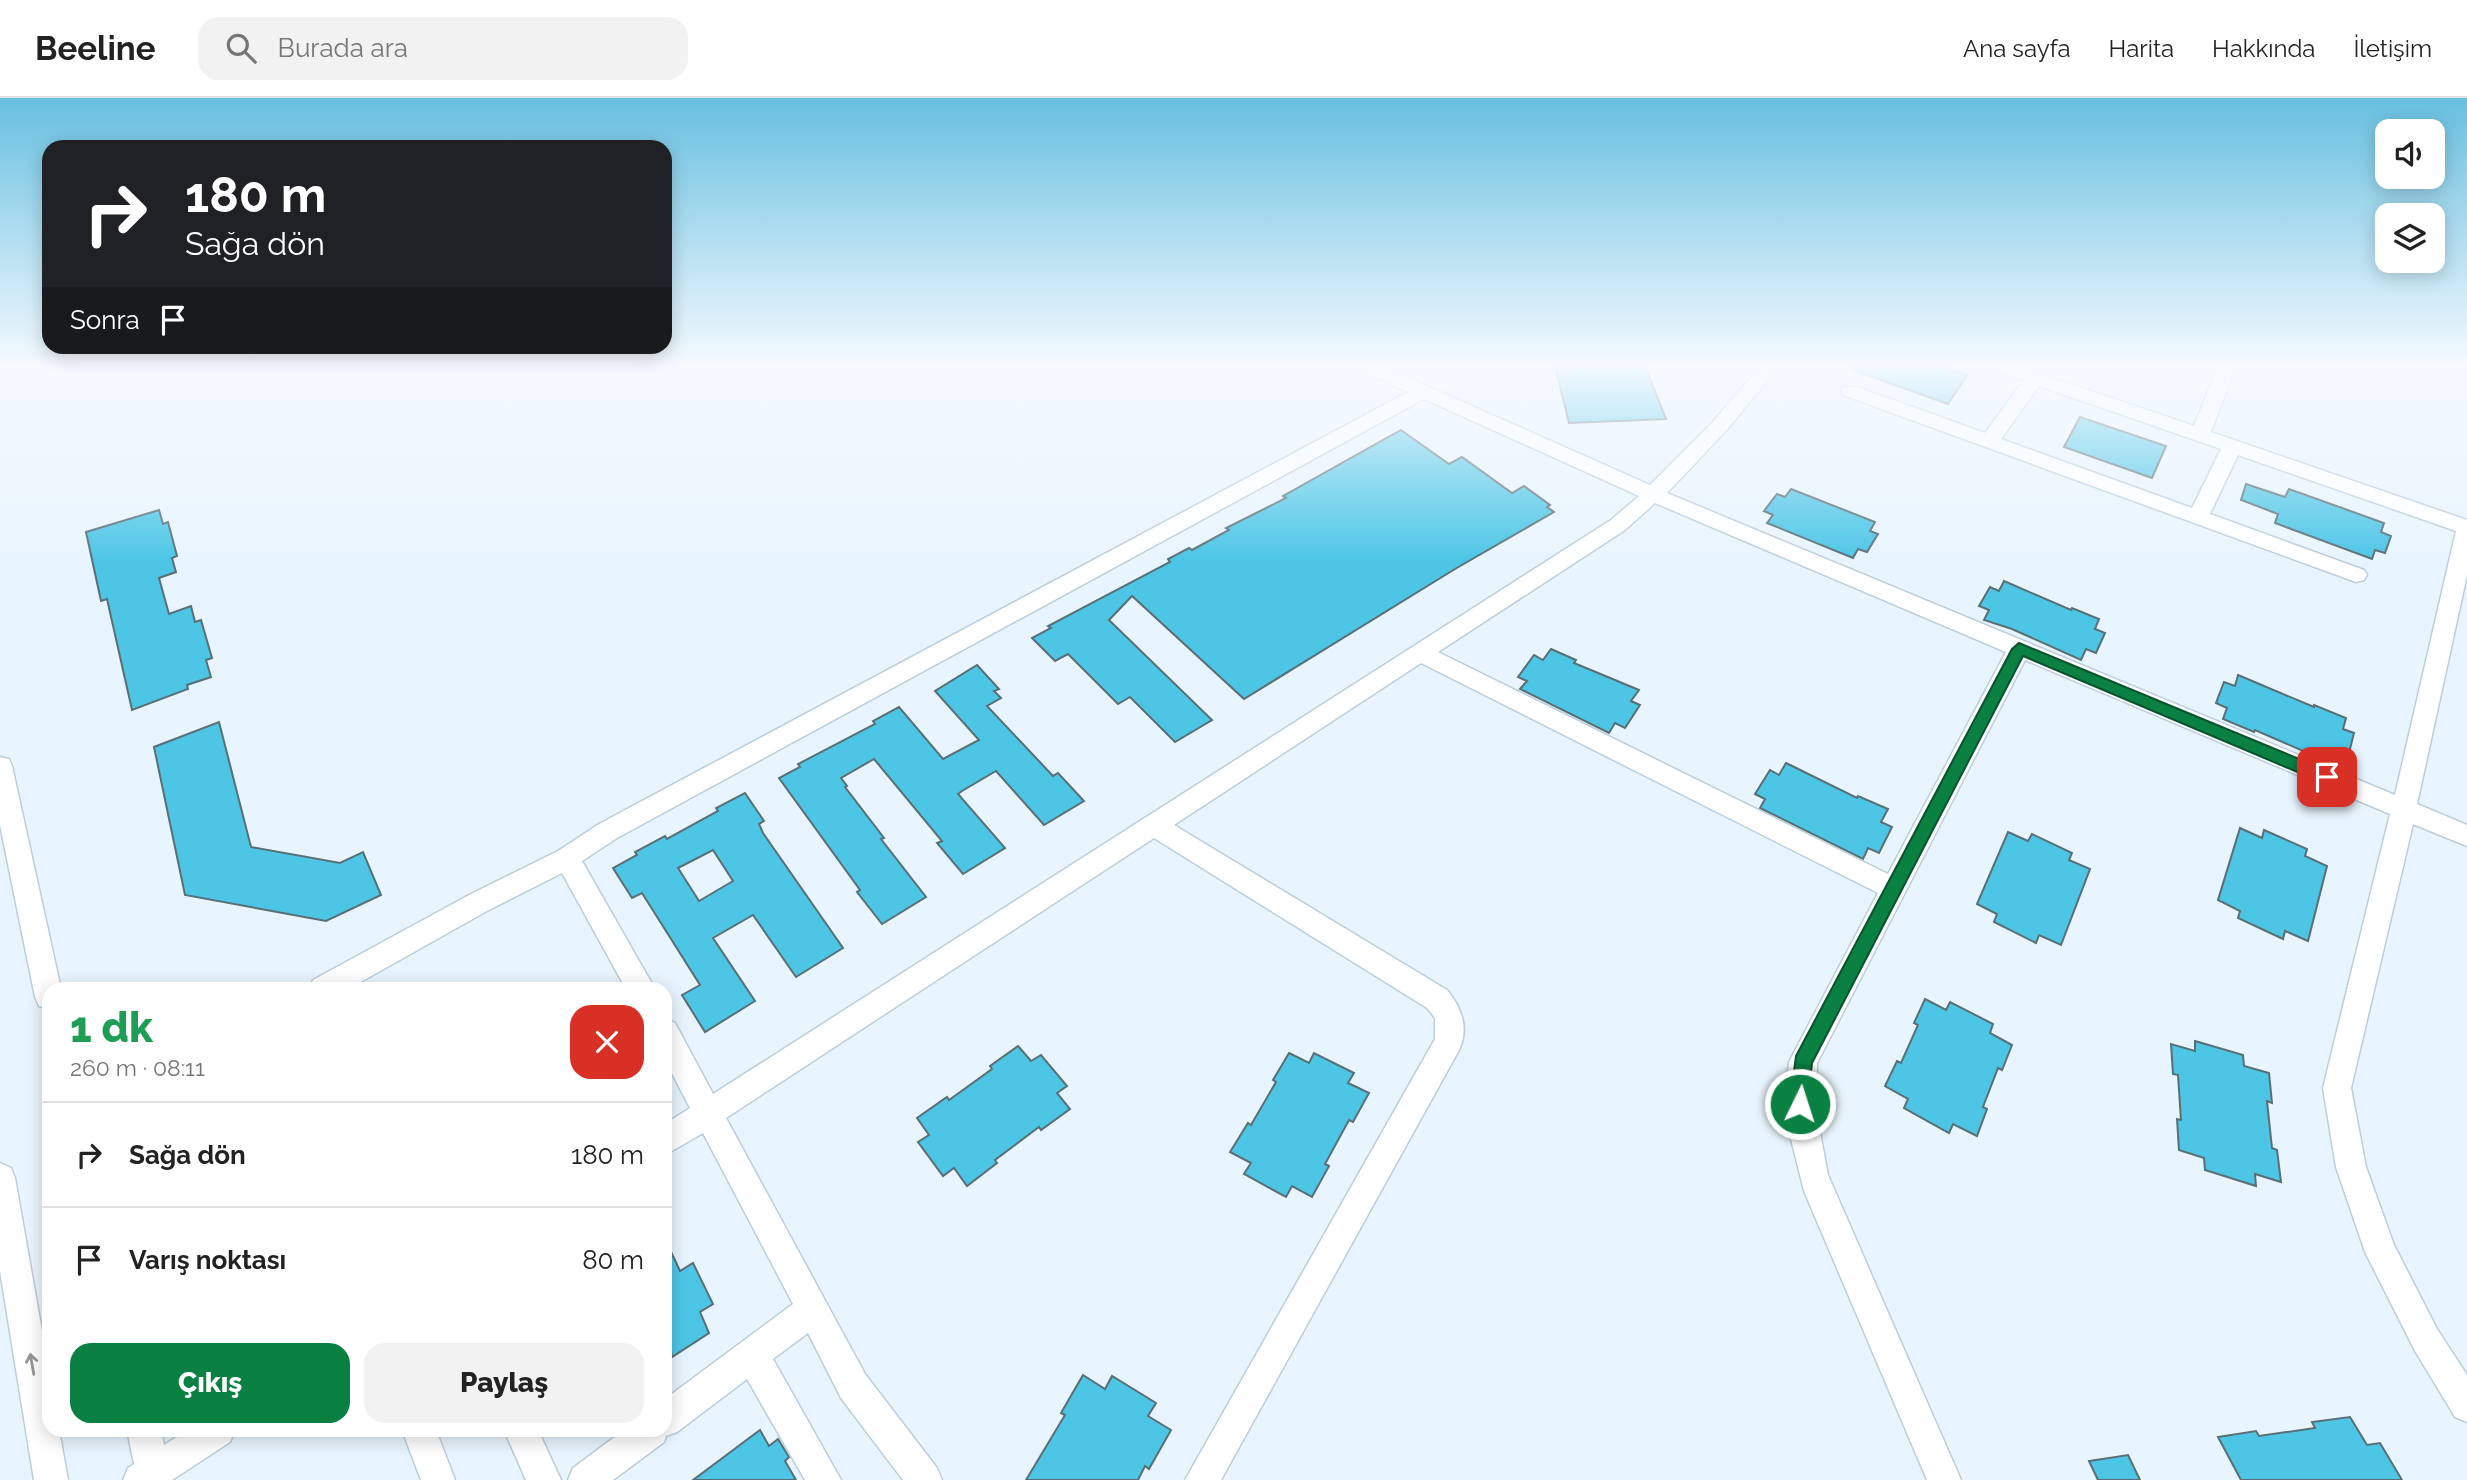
<!DOCTYPE html>
<html lang="tr">
<head>
<meta charset="utf-8">
<style>
	body { margin:0; font-family:Raleway,sans-serif; background:#f2f2f2; color:#222; height:100vh; display:flex; flex-direction:column; font-size:26px; white-space:nowrap }
	* { box-sizing:border-box; margin:0 }
	p { font-size:23px; color:#767676 }
	.icon { flex:none; width:38px; height:38px; fill:none; stroke:currentColor; stroke-width:2; stroke-linecap:round; stroke-linejoin:round }
	.map { position:relative; flex:1; overflow:hidden }
	.details { position:absolute; left:42px; top:884px; width:630px; height:455px; display:flex; flex-direction:column; background:#fff; border-radius:21px; box-shadow:0 4px 18px #0003 }
	.details>* { flex:none }
	.banner { position:absolute; left:42px; top:42px; width:630px; height:214px; border-radius:21px; box-shadow:0 4px 18px #0003; background:#202124; color:#fff; overflow:hidden }
	.tools { position:absolute; left:2375px; top:21px; display:grid; gap:14px }
	.tools a { display:grid; place-items:center; width:70px; height:70px; border-radius:14px; background:#fff; box-shadow:0 4px 18px #0003; font-size:35px }
	.pin { position:absolute; display:grid; place-items:center; width:60px; height:60px; color:#fff; margin:-30px; border-radius:14px; box-shadow:0 4px 10px #0006 }
	.me { position:absolute; width:77px; margin:-38px; rotate:4deg; stroke-linejoin:round; filter:drop-shadow(0 0 5px #0008) }
	.turn { display:flex; align-items:center; gap:24px; height:147px; padding:0 28px; font-size:32px }
	.turn .icon { width:91px; height:91px; stroke-width:2.5 }
	.turn b { display:block; font-size:49px; line-height:60px }
	.then { display:flex; align-items:center; height:66px; padding:0 28px; background:#0003; gap:14px; font-size:26px }
	.round { display:grid; place-items:center; flex:none; width:74px; height:74px; border-radius:21px; background:#f2f2f2 }
	.overview { display:flex; align-items:center; justify-content:space-between; height:119px; padding:0 28px }
	h1 { font-size:42px; font-weight:800; line-height:52px; color:#1e9e55 }
	.primary-button { display:flex; gap:14px; margin-top:auto; padding:14px 28px }
	.primary-button a { flex:1; height:80px; border-radius:21px; background:#0b8043; color:#fff; font-size:28px; font-weight:800; line-height:80px; text-align:center }
	.primary-button a+a { background:#f2f2f2; color:#222 }
	ul { padding:0; list-style:none }
	li { display:flex; align-items:center; gap:21px; height:105px; padding:0 28px; border-top:2px solid #e0e0e0 }
	li div { flex:1 }
	li b { display:block; font-size:26px }
	li em { font-style:normal }
	header { display:flex; align-items:center; gap:42px; box-sizing:border-box; height:98px; padding:0 35px; background:#fff; border-bottom:2px solid #e0e0e0 }
	header strong { font-size:33px }
	nav { display:flex; gap:38px; margin-inline-start:auto; font-size:24px }
	.search { width:490px; height:63px; background:#f2f2f2; display:flex; align-items:center; gap:18px; box-sizing:border-box; padding:0 24px; border-radius:21px; color:#767676; font-size:26px }
	.map>svg:first-child { display:block }
	.building { fill:#4dc6e6; stroke:#596f76; stroke-width:2; fill-rule:evenodd }
	.lines { fill:none; stroke-linecap:round; stroke-linejoin:round }
	.minor-casing { stroke:#bbcedc; stroke-width:3 }
	.minor { fill:#fff; fill-rule:evenodd }
	.oneway { stroke:#93969a }
	.route { fill:#0b8043; stroke:#07532c; stroke-width:2 }
</style>
</head>
<body>
<header>
<strong>Beeline</strong>
<div class="search"><svg class="icon" aria-label="search" viewBox="0 0 24 24"><circle cx="10" cy="10" r="6"/><path d="M15 15l6 6"/></svg>Burada ara</div>
<nav><a>Ana sayfa</a><a>Harita</a><a>Hakkında</a><a>İletişim</a></nav>
</header>
<div class="map">
<svg width="2467" height="1382" viewBox="0 0 2467 1382">
	<rect width="100%" height="100%" fill="#e9f5fe"/>
	<g class="building">
		<polygon points="1555,268 1645,268 1666,321 1569,325"/>
		<polygon points="1850,268 1941,268 1967,277 1948,306 1850,271"/>
		<polygon points="2080,319 2166,348 2152,380 2064,349"/>
		<polygon points="1401,332 1449,366 1462,359 1512,395 1524,388 1550,407 1547,409 1554,414 1455,471 1244,601 1132,498 1109,522 1212,622 1175,644 1130,599 1118,606 1068,556 1055,563 1032,540 1051,530 1048,528 1170,464 1168,461 1189,450 1192,452 1229,432 1226,430 1286,400 1283,398"/>
		<polygon points="2246,386 2285,399 2289,391 2384,425 2381,434 2391,438 2385,455 2375,452 2372,461 2275,425 2278,416 2241,402"/>
		<polygon points="1791,391 1875,424 1870,433 1878,436 1867,454 1858,451 1853,460 1767,425 1773,417 1764,413 1777,396 1785,399"/>
		<polygon points="159,412 163,426 168,424 177,458 172,460 176,474 159,480 169,516 191,508 195,524 201,522 212,560 206,562 211,579 187,587 188,591 132,612 107,501 101,503 86,434"/>
		<polygon points="2004,483 2071,512 2072,510 2099,521 2095,531 2105,535 2096,555 2086,551 2081,562 2012,531 1984,522 1989,512 1979,508 1990,489 1999,493"/>
		<polygon points="1551,551 1576,562 1574,565 1639,592 1631,603 1640,607 1625,630 1615,625 1609,635 1520,591 1527,583 1518,579 1534,557 1543,562"/>
		<polygon points="977,567 999,591 994,593 1001,600 987,608 1053,678 1058,675 1084,703 1044,727 996,673 962,693 958,696 1005,750 963,776 937,745 942,743 874,661 841,680 847,688 845,689 884,740 881,741 926,799 882,826 857,794 860,792 779,680 800,669 798,666 875,626 873,623 899,609 943,661 979,642 935,593"/>
		<polygon points="2238,577 2314,609 2314,607 2346,620 2343,631 2354,635 2348,659 2336,654 2333,666 2255,632 2254,634 2223,621 2227,610 2216,605 2224,584 2235,588"/>
		<polygon points="219,624 251,749 340,765 363,754 381,797 326,823 185,797 154,649"/>
		<polygon points="1786,665 1857,700 1858,698 1888,711 1881,724 1892,729 1879,755 1868,750 1863,761 1760,710 1765,701 1755,696 1770,672 1779,677"/>
		<path d="M745 695 764 723 759 726 763 735 843 850 796 879 753 817 713 840 755 903 705 934 682 897 700 887 642 795 632 800 613 770 637 757 635 754 665 738 667 741 718 713 716 710ZM713 752 733 783 699 803 678 770Z"/>
		<polygon points="2240,730 2262,740 2264,732 2307,751 2305,758 2327,768 2308,843 2285,833 2283,841 2238,820 2240,813 2218,802"/>
		<polygon points="2008,734 2028,743 2032,736 2072,755 2069,762 2090,771 2061,847 2039,837 2036,845 1994,824 1997,816 1977,806"/>
		<polygon points="1925,901 1946,912 1950,904 1993,926 1990,935 2012,947 2002,972 1998,970 1983,1009 1987,1011 1977,1038 1953,1026 1949,1035 1904,1010 1908,1001 1885,988 1897,963 1901,965 1918,927 1914,925"/>
		<polygon points="2195,943 2243,957 2244,968 2269,975 2272,1005 2267,1003 2272,1050 2277,1052 2281,1084 2255,1076 2256,1088 2205,1072 2204,1060 2179,1052 2177,1021 2181,1022 2178,977 2173,976 2171,946 2195,953"/>
		<polygon points="1018,948 1031,963 1041,957 1067,988 1057,995 1070,1011 1041,1032 1039,1029 995,1062 997,1065 967,1088 954,1070 943,1078 918,1044 929,1037 917,1020 947,999 949,1002 992,971 990,968"/>
		<polygon points="1289,955 1309,965 1314,955 1354,975 1348,985 1369,995 1353,1024 1349,1022 1325,1066 1329,1068 1312,1099 1292,1088 1286,1099 1244,1076 1251,1065 1230,1054 1248,1025 1251,1027 1276,984 1273,982"/>
		<polygon points="665,1141 680,1173 693,1165 713,1206 700,1214 709,1235 672,1259 671,1254 665,1258"/>
		<polygon points="1083,1277 1105,1291 1112,1278 1156,1305 1148,1318 1171,1332 1149,1371 1145,1368 1138,1382 1026,1382 1065,1317 1061,1315"/>
		<polygon points="2350,1319 2367,1347 2380,1345 2402,1382 2241,1382 2218,1339 2256,1333 2259,1338 2315,1330 2312,1324"/>
		<polygon points="760,1332 769,1348 778,1341 789,1359 785,1363 796,1382 693,1382"/>
		<polygon points="2128,1357 2140,1382 2098,1382 2089,1363"/>
	</g>
	<g class="lines">
		<defs>
			<g id="minor">
				<path d="M1357 268H1382L1650 387 1710 327 1761 268H1780L1724 335 1667 395 2395 697 2456 433 2238 357 2210 416 2364 472 2367 477 2364 482 2356 484 1843 297 1841 293 1843 289H1857L1985 335 2024 282 1993 272 1991 268H2018L2194 328 2218 268H2236L2211 334 2467 422V477L2417 706 2467 727V748L2413 726 2351 990 2366 1069 2394 1147 2437 1231 2467 1277V1324L2455 1319 2415 1253 2365 1154 2336 1069 2323 990 2390 716 2025 562 1817 965 1816 1013 1828 1077 1961 1382H1927L1804 1093 1788 1029 1786 997 1789 964 1878 795 1421 565 1174 727 1447 892C1462 910 1469 931 1459 952L1221 1382H1185L1435 941V920L1427 910 1154 740 726 1020 865 1276 937 1370 942 1382H903L841 1300 808 1235 773 1261 841 1382H805L747 1281 677 1334 666 1338 664 1344 613 1382H568L573 1370 624 1332H665V1301L793 1206 703 1035 665 1057V1026L690 1010 665 962V921L675 925 713 996 1611 422 1639 398 1424 301 617 740 582 763 655 891H626L562 775 487 813 348 891H309L313 882 469 797 558 753 599 726 1408 294 1359 272ZM2039 288 2221 351 2192 410 2001 341ZM1655 405 2006 554 1888 776 1438 554 1625 432Z"/>
				<polygon points="0,659 9,661 12,668 61,891 49,891 49,911 39,908 35,899 0,727"/>
				<polygon points="0,1065 11,1070 15,1080 49,1273 49,1332 59,1332 68,1382 34,1382 0,1173"/>
				<polygon points="127,1332 161,1332 164,1347 188,1332 235,1332 230,1344 172,1382 123,1382 128,1370 134,1366"/>
				<polygon points="402,1332 436,1332 455,1382 421,1382"/>
				<polygon points="504,1332 538,1332 561,1382 526,1382"/>
			</g>
		</defs>
		<use href="#minor" class="minor-casing"/>
		<use href="#minor" class="minor"/>
	</g>
	<defs><path id="oneway-shaft" d="M-6 0H5M1.5-3L5.5 0L1.5 3" fill="none" stroke-width="1.6" stroke-linecap="round" stroke-linejoin="round" transform="scale(1.75)"/></defs>
	<use class="oneway" href="#oneway-shaft" transform="translate(32 1266) rotate(-100)"/>
	<linearGradient id="sky" x2="0" y2="1"><stop stop-color="#67bfe0"/><stop offset="0.58" stop-color="#f5faff"/><stop offset="1" stop-color="#f5faff" stop-opacity="0"/></linearGradient>
	<rect width="2467" height="462" fill="url(#sky)"/>
	<polygon class="route" points="2019,545 2333,675 2335,679 2333,684 2321,684 2023,558 1812,965 1807,1012 1800,1015 1793,1012 1790,1006 1796,958 2012,551"/>
</svg>
<div class="tools">
<a><svg class="icon" aria-label="sound" viewBox="0 0 24 24"><path d="M4 9h4l5-4v14l-5-4H4zM17 9q2 3 0 6"/></svg></a>
<a><svg class="icon" aria-label="layers" viewBox="0 0 24 24"><path d="M12 4l9 5-9 5-9-5zM3 14l9 5 9-5"/></svg></a>
</div>
<div class="pin" style="left:2327px;top:679px;background:#d93025"><svg class="icon" aria-label="arrive" viewBox="0 0 24 24"><path d="M6 21V4h12l-3 4 3 4H6"/></svg></div>
<svg class="me" style="left:1800px;top:1006px" viewBox="-20 -20 40 40"><circle r="17" fill="#0b8043" stroke="#fff" stroke-width="3"/><path d="M0-11L8 9 0 5-8 9z" fill="#fff"/></svg>
<div class="banner">
<div class="turn"><svg class="icon" aria-label="right" viewBox="0 0 24 24"><path d="M7 20v-9h11M14 6l5 5-5 5"/></svg><div><b>180 m</b>Sağa dön</div></div>
<div class="then">Sonra<svg class="icon" aria-label="arrive" viewBox="0 0 24 24"><path d="M6 21V4h12l-3 4 3 4H6"/></svg></div>
</div>
<section class="details">
<div class="overview"><div><h1>1 dk</h1><p>260 m · 08:11</p></div><a class="round" style="background:#d93025;color:#fff"><svg class="icon" aria-label="close" viewBox="0 0 24 24"><path d="M6 6l12 12M18 6L6 18"/></svg></a></div>
<ul>
<li><svg class="icon" aria-label="right" viewBox="0 0 24 24"><path d="M7 20v-9h11M14 6l5 5-5 5"/></svg><div><b>Sağa dön</b></div><em>180 m</em></li>
<li><svg class="icon" aria-label="arrive" viewBox="0 0 24 24"><path d="M6 21V4h12l-3 4 3 4H6"/></svg><div><b>Varış noktası</b></div><em>80 m</em></li>
</ul>
<div class="primary-button"><a>Çıkış</a><a>Paylaş</a></div>
</section>
</div>
</body>
</html>
